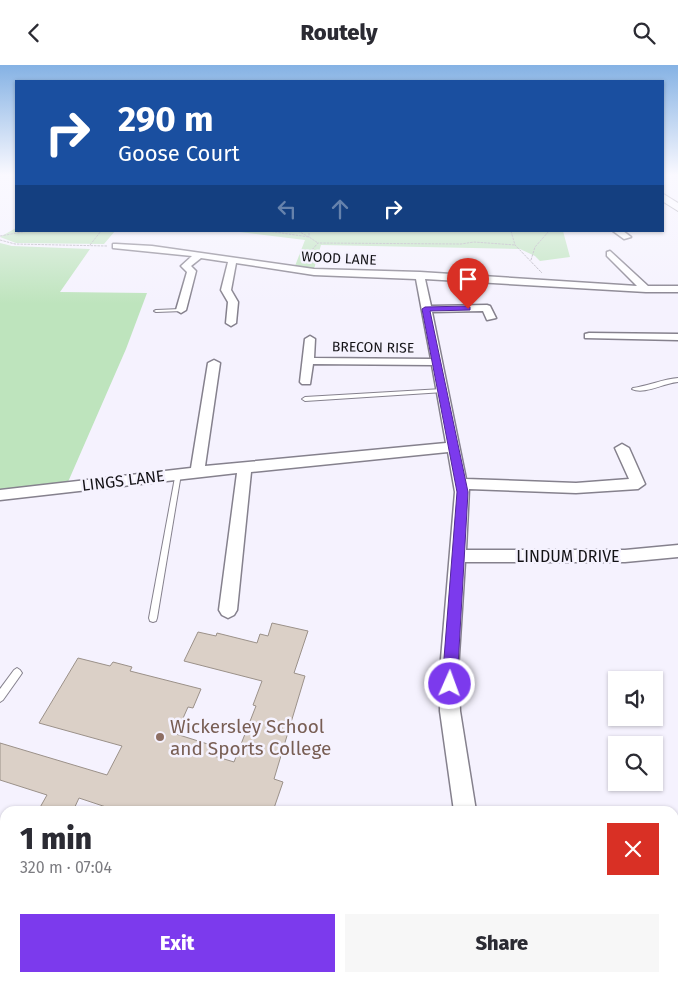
<!DOCTYPE html>
<html lang="en">
<head>
<meta charset="utf-8">
<style>
	body { margin:0; font-family:"Fira Sans",sans-serif; background:#f7f7f7; color:#2b2b33; height:100vh; display:flex; flex-direction:column; font-size:19px; white-space:nowrap }
	* { box-sizing:border-box; margin:0 }
	p { font-size:16px; color:#7c7c81 }
	.icon { flex:none; width:28px; height:28px; fill:none; stroke:currentColor; stroke-width:2; stroke-linecap:round; stroke-linejoin:round }
	.map { position:relative; flex:1; overflow:hidden }
	.side { position:absolute; left:0px; top:741px; width:679px; height:176px; display:flex; flex-direction:column; background:#fff; border-radius:15px 15px 0 0; box-shadow:0 1px 4px #0004 }
	.side>* { flex:none }
	.guide { position:absolute; left:15px; top:15px; width:649px; height:152px; border-radius:0px; box-shadow:0 1px 4px #0004; background:#1a4fa0; color:#fff; overflow:hidden }
	.buttons { position:absolute; left:608px; top:606px; display:grid; gap:10px }
	.buttons a { display:grid; place-items:center; width:55px; height:55px; border-radius:0px; background:#fff; box-shadow:0 1px 4px #0004; font-size:25px }
	.pin { position:absolute; display:grid; place-items:center; width:42px; height:42px; color:#fff; margin:-51px -21px; border-radius:50% 50% 50% 0; rotate:-45deg; box-shadow:0 0 5px #0007 }
	.pin .icon { rotate:45deg }
	.me { position:absolute; width:55px; margin:-28px; rotate:2deg; stroke-linejoin:round; filter:drop-shadow(0 0 4px #0008) }
	.turn { display:flex; align-items:center; gap:18px; height:105px; padding:0 20px; font-size:22px }
	.turn .icon { width:65px; height:65px; stroke-width:2.5 }
	.turn b { display:block; font-size:35px; line-height:42px }
	.lanes { display:flex; align-items:center; height:48px; padding:0 20px; background:#0003; justify-content:center; gap:25px; direction:ltr }
	.lanes .off { opacity:.35 }
	.round { display:grid; place-items:center; flex:none; width:52px; height:52px; border-radius:0px; background:#f7f7f7 }
	.summary { display:flex; align-items:center; justify-content:space-between; height:85px; padding:0 20px }
	h1 { font-size:30px; font-weight:800; line-height:38px }
	.button { display:flex; gap:10px; margin-top:auto; padding:10px 20px }
	.button a { flex:1; height:58px; border-radius:0px; background:#7c3aed; color:#fff; font-size:20px; font-weight:800; line-height:58px; text-align:center }
	.button a+a { background:#f7f7f7; color:#2b2b33 }
	header { display:flex; justify-content:space-between; align-items:center; height:65px; padding:0 20px; background:#fff; font-size:22px; font-weight:800 }
	.map>svg:first-child { display:block }
	.green { fill:#bee4bd }
	.building { fill:#dbd0c7; stroke:#9b9189 }
	.lines { fill:none; stroke-linecap:round; stroke-linejoin:round }
	.lane-casing { stroke:#85818d; stroke-width:2 }
	.street-casing { stroke:#85818d; stroke-width:3 }
	.secondary-casing { stroke:#85818d; stroke-width:2 }
	.path { stroke:#b0adb7; stroke-width:1; stroke-dasharray:2.5 1; stroke-linecap:butt }
	.lane { fill:#fff; fill-rule:evenodd }
	.street { fill:#fff; fill-rule:evenodd }
	.secondary { fill:#fff; fill-rule:evenodd }
	.route { fill:#7c3aed; stroke:#51269a }
	.education-dot { fill:#8d6e63; stroke:#f5f2fe; stroke-width:2 }
	.labels { text-anchor:middle; stroke-width:5; stroke-linejoin:round; paint-order:stroke }
	.far-street-label { font-size:14px; fill:#131216; stroke:#f5f2fe }
	.street-label { font-size:16px; fill:#131216; stroke:#f5f2fe }
	.near-education-label { font-size:19px; fill:#785e54; stroke:#f5f2fe; text-anchor:start }
</style>
</head>
<body>
<header><svg class="icon" aria-label="back" viewBox="0 0 24 24"><path d="M15 5l-7 7 7 7"/></svg>Routely<svg class="icon" aria-label="search" viewBox="0 0 24 24"><circle cx="10" cy="10" r="6"/><path d="M15 15l6 6"/></svg></header>
<div class="map">
<svg width="678" height="917" viewBox="0 0 678 917">
	<rect width="100%" height="100%" fill="#f5f2fe"/>
	<g class="green">
		<polygon points="16,163 16,166 115,166 104,179 16,178 0,172"/>
		<polygon points="232,166 563,166 570,192 540,196 535,191 520,184 321,180 314,204 295,201 305,175"/>
		<polygon points="0,178 12,181 90,184 60,227 147,228 126,284 68,417 0,425"/>
	</g>
	<polygon class="building" points="272,558 308,566 294,608 305,611 274,714 283,717 273,746 118,746 79,733 73,746 38,746 47,730 0,715 0,678 107,710 122,681 39,658 78,593 110,601 113,597 132,602 130,606 201,624 193,643 188,642 176,669 214,681 211,690 234,697 256,641 253,640 262,616 184,596 198,567 216,571 217,568 257,578 260,569 268,571"/>
	<g class="lines">
		<defs>
			<g id="lane">
				<polygon points="181,244 183,245 183,246 156,247 154,246 156,245"/>
				<path d="M678 313V317C664 318 644 330 632 324L633 323C648 321 663 314 678 313Z"/>
				<polygon points="442,324 444,325 444,327 305,336 302,334 305,332"/>
				<polygon points="176,407 180,407 181,409 157,553 156,556 153,557 150,556 149,553"/>
				<polygon points="17,603 20,605 22,608 20,611 3,635 0,637 0,624 14,605"/>
				<rect x="315" y="912" width="14" height="5"/>
			</g>
			<g id="street">
				<polygon points="613,166 623,166 631,172 624,174"/>
				<polygon points="116,179 152,181 314,204 420,207 637,221 607,191 607,187 610,186 648,221 678,221 678,227 646,227 425,214 431,241 487,240 490,241 496,253 487,255 483,246 432,247 466,414 576,418 629,414 615,383 622,379 629,383 645,419 638,424 576,428 469,424 466,485 625,485 678,480 678,492 625,497 465,497 458,606 460,646 476,746 454,746 440,646 440,606 455,427 448,387 251,407 237,545 234,550 228,553 222,550 219,545 237,408 0,435 0,425 191,403 208,298 214,295 220,298 205,401 446,378 432,300 313,299 310,319 302,319 300,317 305,274 310,271 315,274 314,293 431,294 416,214 314,210 236,198 231,225 238,237 236,258 231,261 226,258 228,237 221,225 228,197 201,193 191,201 196,206 186,245 181,248 176,245 187,207 181,201 192,191 113,183 113,179"/>
				<polygon points="589,268 678,269 678,275 585,273 585,269"/>
				<polygon points="674,818 678,819 678,843 674,842"/>
				<rect x="478" y="912" width="26" height="5"/>
			</g>
			<polygon id="secondary" points="662,128 678,138 678,146 662,136"/>
		</defs>
		<use href="#lane" class="lane-casing"/>
		<use href="#street" class="street-casing"/>
		<use href="#secondary" class="secondary-casing"/>
		<g class="path">
			<polyline points="268,166 309,172 318,178"/>
			<polyline points="298,166 309,172 309,166"/>
			<polyline points="511,166 515,180 542,208"/>
			<polyline points="0,171 28,166"/>
			<polyline points="0,175 15,179 107,181"/>
			<polyline points="90,180 101,166"/>
			<polyline points="303,195 318,178 461,179 474,177 515,180"/>
			<polyline points="531,195 535,182 549,166"/>
		</g>
		<use href="#lane" class="lane"/>
		<use href="#street" class="street"/>
		<use href="#secondary" class="secondary"/>
	</g>
	<linearGradient id="sky" x2="0" y2="1"><stop stop-color="#85b2e4"/><stop offset="0.46" stop-color="#faf9ff"/><stop offset="1" stop-color="#faf9ff" stop-opacity="0"/></linearGradient>
	<rect width="678" height="239" fill="url(#sky)"/>
	<polygon class="route" points="468,241 470,242 470,245 430,246 468,427 457,619 455,624 450,626 444,624 442,619 457,427 422,244 425,242"/>
	<circle class="education-dot" cx="160" cy="672" r="5"/>
	<g class="labels">
		<g class="far-street-label">
			<text transform="translate(339 193) rotate(3)" y="5">WOOD LANE</text>
			<text transform="translate(373 282) rotate(1)" y="5">BRECON RISE</text>
		</g>
		<g class="street-label">
			<text transform="translate(123 415) rotate(-7)" y="6">LINGS LANE</text>
			<text x="568" y="497">LINDUM DRIVE</text>
		</g>
		<g class="near-education-label">
			<text x="170" y="668">Wickersley School<tspan x="170" dy="22">and Sports College</tspan></text>
		</g>
	</g>
</svg>
<div class="buttons">
<a><svg class="icon" aria-label="sound" viewBox="0 0 24 24"><path d="M4 9h4l5-4v14l-5-4H4zM17 9q2 3 0 6"/></svg></a>
<a><svg class="icon" aria-label="search" viewBox="0 0 24 24"><circle cx="10" cy="10" r="6"/><path d="M15 15l6 6"/></svg></a>
</div>
<div class="pin" style="left:468px;top:244px;background:#d93025"><svg class="icon" aria-label="arrive" viewBox="0 0 24 24"><path d="M6 21V4h12l-3 4 3 4H6"/></svg></div>
<svg class="me" style="left:450px;top:619px" viewBox="-20 -20 40 40"><circle r="17" fill="#7c3aed" stroke="#fff" stroke-width="3"/><path d="M0-11L8 9 0 5-8 9z" fill="#fff"/></svg>
<div class="guide">
<div class="turn"><svg class="icon" aria-label="right" viewBox="0 0 24 24"><path d="M7 20v-9h11M14 6l5 5-5 5"/></svg><div><b>290 m</b>Goose Court</div></div>
<div class="lanes"><svg class="icon off" aria-label="left" viewBox="0 0 24 24"><path d="M17 20v-9H6M10 6l-5 5 5 5"/></svg><svg class="icon off" aria-label="ahead" viewBox="0 0 24 24"><path d="M12 20V5M6 11l6-6 6 6"/></svg><svg class="icon" aria-label="right" viewBox="0 0 24 24"><path d="M7 20v-9h11M14 6l5 5-5 5"/></svg></div>
</div>
<section class="side">
<div class="summary"><div><h1>1 min</h1><p>320 m · 07:04</p></div><a class="round" style="background:#d93025;color:#fff"><svg class="icon" aria-label="close" viewBox="0 0 24 24"><path d="M6 6l12 12M18 6L6 18"/></svg></a></div>
<div class="button"><a>Exit</a><a>Share</a></div>
</section>
</div>
</body>
</html>
